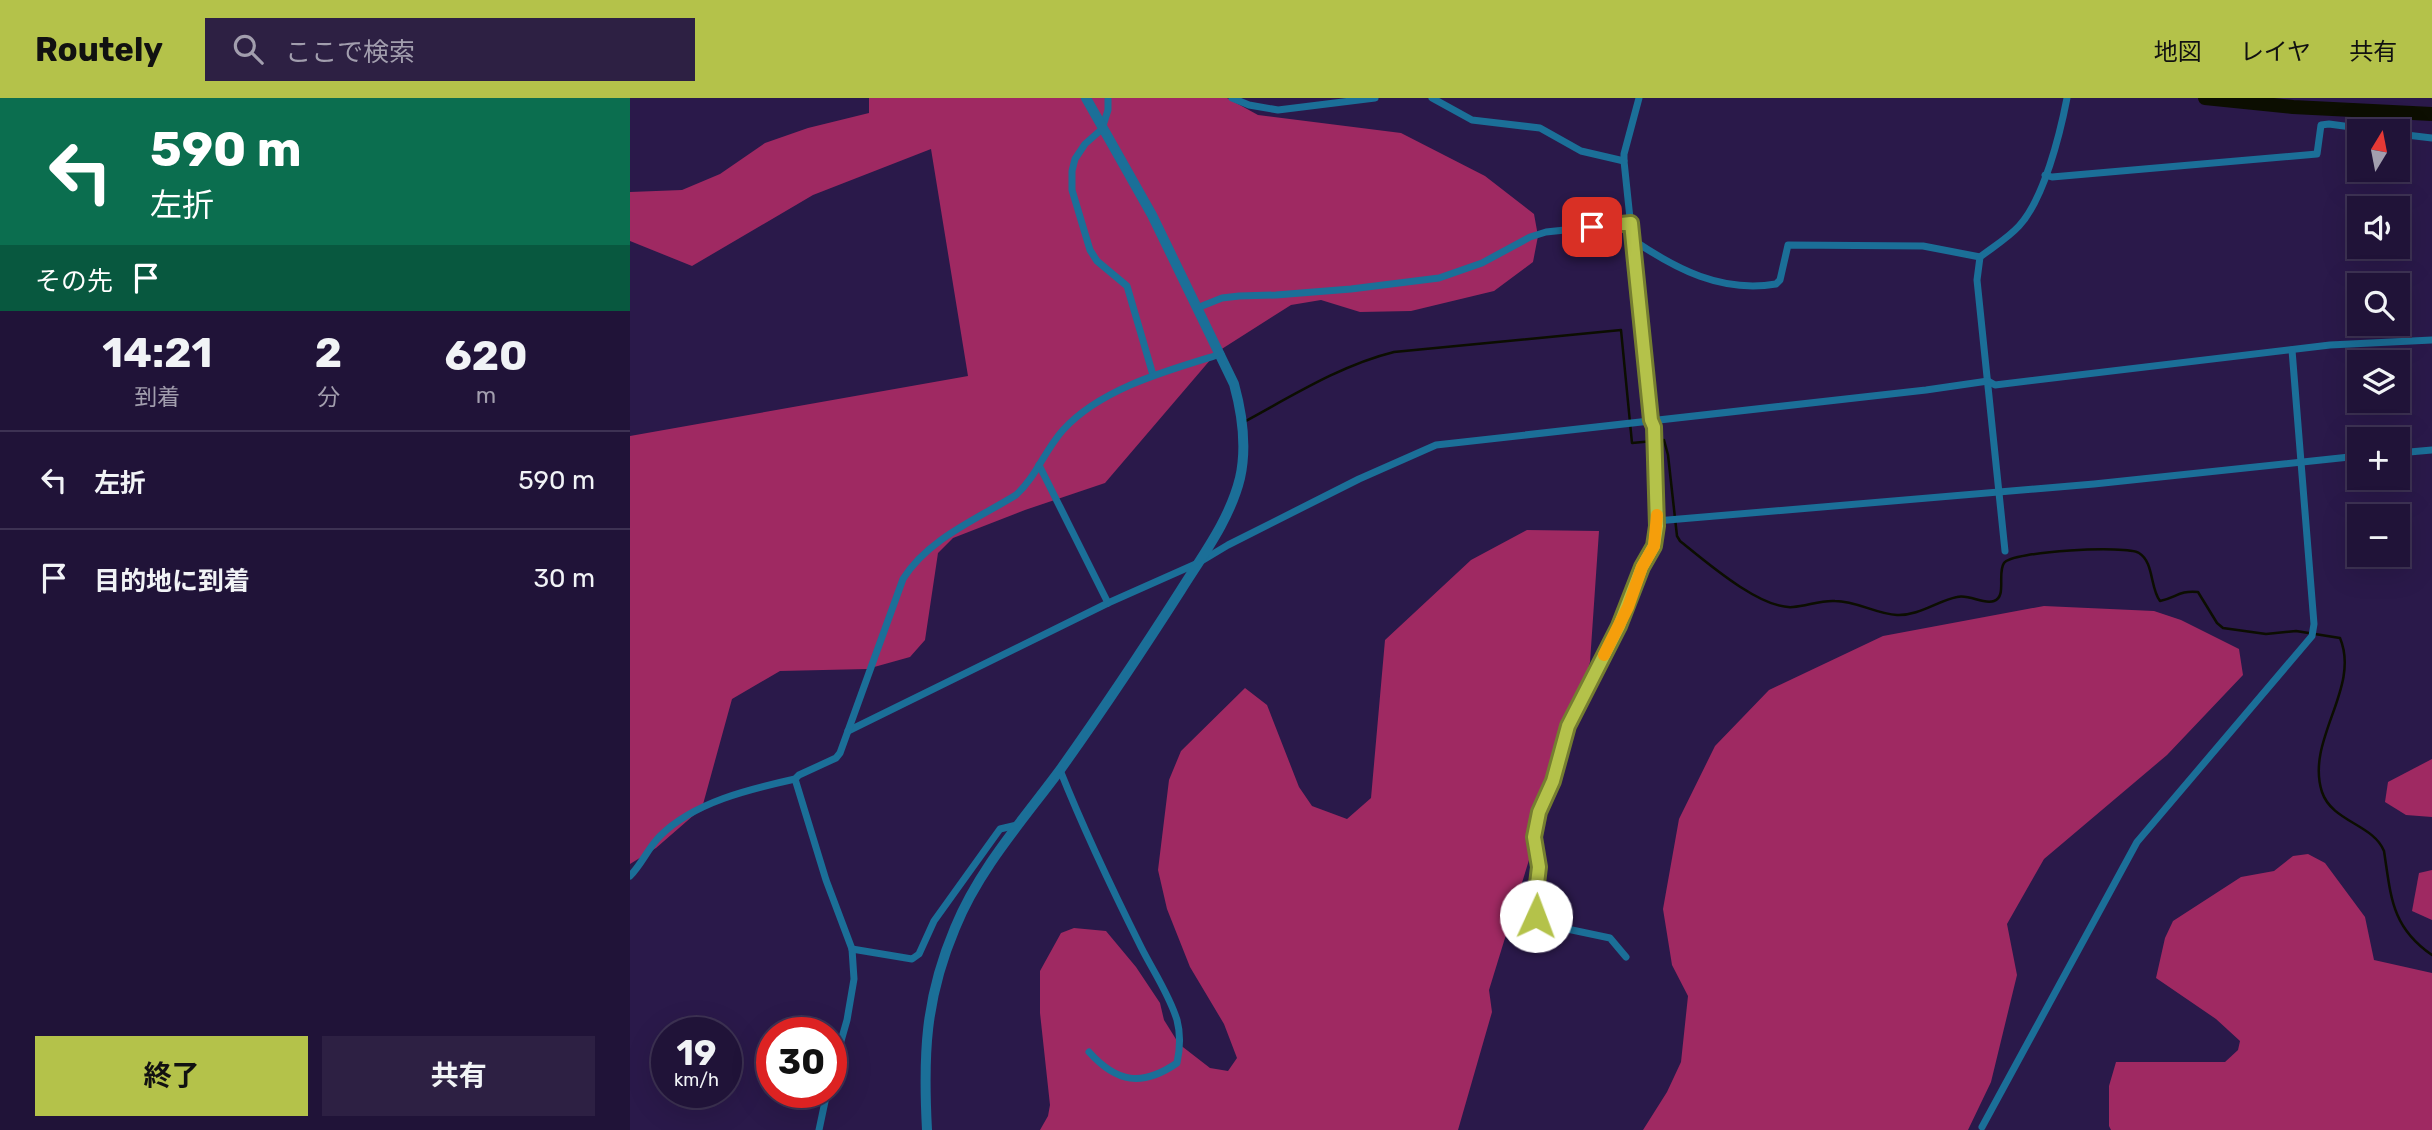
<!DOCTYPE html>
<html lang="ja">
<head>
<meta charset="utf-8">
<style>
	body { margin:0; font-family:Rubik,"Noto Sans JP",sans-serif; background:#2d2043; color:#f1f3f6; height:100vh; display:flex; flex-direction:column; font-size:26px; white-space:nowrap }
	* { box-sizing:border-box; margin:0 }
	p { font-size:23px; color:#a29eae }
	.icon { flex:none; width:38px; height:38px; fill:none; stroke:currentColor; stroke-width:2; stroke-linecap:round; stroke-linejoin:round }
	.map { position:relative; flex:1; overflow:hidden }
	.side { display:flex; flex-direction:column; background:#201338; width:630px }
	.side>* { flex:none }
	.banner { background:#0b6e4f; color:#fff; overflow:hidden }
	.needle { width:46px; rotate:10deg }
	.buttons { position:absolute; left:1717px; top:21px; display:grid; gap:14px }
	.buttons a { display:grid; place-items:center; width:63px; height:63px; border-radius:0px; background:#201338; box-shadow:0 7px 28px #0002,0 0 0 2px #3d3253; font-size:35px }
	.speed { position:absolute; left:21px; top:919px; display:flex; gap:14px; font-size:35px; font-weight:700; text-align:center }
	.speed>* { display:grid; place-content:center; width:91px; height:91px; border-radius:50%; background:#201338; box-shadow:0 7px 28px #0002,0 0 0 2px #3d3253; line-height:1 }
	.speed small { font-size:18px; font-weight:400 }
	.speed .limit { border:10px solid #d22; background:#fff; color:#111 }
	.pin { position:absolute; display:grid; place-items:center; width:60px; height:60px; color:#fff; margin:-30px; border-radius:14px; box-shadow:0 4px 10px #0006 }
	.me { position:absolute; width:77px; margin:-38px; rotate:2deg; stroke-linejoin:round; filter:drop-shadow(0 0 5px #0008) }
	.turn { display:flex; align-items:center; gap:24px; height:147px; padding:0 35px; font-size:32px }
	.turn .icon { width:91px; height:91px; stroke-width:2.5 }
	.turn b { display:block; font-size:49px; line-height:60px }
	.then { display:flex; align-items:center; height:66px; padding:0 35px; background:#0003; gap:14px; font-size:26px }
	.eta { display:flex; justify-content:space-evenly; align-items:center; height:119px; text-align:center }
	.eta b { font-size:42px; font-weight:700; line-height:49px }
	.primary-button { display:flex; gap:14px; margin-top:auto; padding:14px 35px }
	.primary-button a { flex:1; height:80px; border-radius:0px; background:#b4c24a; color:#111; font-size:28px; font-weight:700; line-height:80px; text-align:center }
	.primary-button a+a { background:#2d2043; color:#f1f3f6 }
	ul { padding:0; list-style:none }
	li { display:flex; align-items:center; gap:21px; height:98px; padding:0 35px; border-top:2px solid #3d3253 }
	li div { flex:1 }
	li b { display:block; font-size:26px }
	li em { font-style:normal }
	header { display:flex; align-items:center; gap:42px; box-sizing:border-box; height:98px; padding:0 35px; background:#b4c24a; color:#111 }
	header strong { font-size:33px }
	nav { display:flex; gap:38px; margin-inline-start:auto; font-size:24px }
	.search { width:490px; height:63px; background:#2d2043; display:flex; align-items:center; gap:18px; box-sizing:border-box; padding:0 24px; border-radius:0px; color:#a29eae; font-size:26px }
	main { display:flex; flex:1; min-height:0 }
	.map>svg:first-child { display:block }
	.forest { fill:#9f2962 }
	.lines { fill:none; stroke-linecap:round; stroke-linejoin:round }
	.stream { stroke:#0c0e01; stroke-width:2.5 }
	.river { stroke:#0c0e01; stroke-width:14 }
	.minor { stroke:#1b6f98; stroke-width:7 }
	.tertiary { stroke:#1b6f98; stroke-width:10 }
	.route-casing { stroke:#757e30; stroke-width:18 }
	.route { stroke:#b4c24a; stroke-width:12 }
	.slow { stroke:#f59e0b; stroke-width:12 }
</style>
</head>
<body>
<header>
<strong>Routely</strong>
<div class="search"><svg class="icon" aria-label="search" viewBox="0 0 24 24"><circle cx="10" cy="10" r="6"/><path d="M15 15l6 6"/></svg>ここで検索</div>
<nav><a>地図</a><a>レイヤ</a><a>共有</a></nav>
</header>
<main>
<section class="side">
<div class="banner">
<div class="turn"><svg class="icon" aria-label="left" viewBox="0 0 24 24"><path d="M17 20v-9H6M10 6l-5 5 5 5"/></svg><div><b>590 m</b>左折</div></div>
<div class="then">その先<svg class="icon" aria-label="arrive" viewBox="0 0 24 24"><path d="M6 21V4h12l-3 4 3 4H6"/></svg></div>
</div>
<div class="eta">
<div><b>14:21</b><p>到着</p></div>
<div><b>2</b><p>分</p></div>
<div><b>620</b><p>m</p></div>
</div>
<ul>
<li><svg class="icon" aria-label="left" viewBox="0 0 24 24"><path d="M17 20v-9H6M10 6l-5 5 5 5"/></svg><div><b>左折</b></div><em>590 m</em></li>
<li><svg class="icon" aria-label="arrive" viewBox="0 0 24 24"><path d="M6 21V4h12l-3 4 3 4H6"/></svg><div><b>目的地に到着</b></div><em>30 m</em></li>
</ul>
<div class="primary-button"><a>終了</a><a>共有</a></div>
</section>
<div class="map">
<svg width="1802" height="1032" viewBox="0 0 1802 1032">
	<rect width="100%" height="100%" fill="#2a194a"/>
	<g class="forest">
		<polygon points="239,0 597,0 628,17 771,35 855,78 904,116 908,138 903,164 864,193 781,213 730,214 691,202 661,207 587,254 475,385 395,412 323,440 308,455 295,542 280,559 237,571 150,573 102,601 72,710 26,750 0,766 0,338 338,278 301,51 183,97 62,168 0,143 0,94 52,92 90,76 135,45 178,30 239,15"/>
		<polygon points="897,432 969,433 960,564 859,892 862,914 828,1032 410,1032 418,1018 420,1007 410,915 410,873 431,835 444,830 476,833 506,869 530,905 534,922 549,946 580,970 598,973 607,960 594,926 560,869 537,811 528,772 539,682 551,653 615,590 637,607 669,689 682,708 717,721 741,700 755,542 841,462"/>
		<polygon points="1414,508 1524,513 1551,522 1609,551 1613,577 1537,657 1414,761 1377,826 1387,877 1361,984 1338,1032 1013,1032 1037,994 1051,964 1058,898 1042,867 1033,811 1049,721 1085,648 1139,592 1253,538"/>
		<polygon points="1802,661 1802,719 1776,717 1755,704 1758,684"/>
		<polygon points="1678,756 1695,765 1735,819 1744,862 1802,875 1802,1032 1481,1032 1479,1028 1479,988 1486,964 1595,964 1608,952 1610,943 1586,921 1526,880 1535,840 1543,823 1611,779 1644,773 1663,758"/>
		<polygon points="1802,772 1802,822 1782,813 1789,775"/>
	</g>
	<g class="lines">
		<path class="stream" d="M614 324C662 298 711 267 764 254L991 232 1002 345 1034 342 1038 357 1047 438 1050 443C1075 463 1131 512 1163 509 1177 508 1191 502 1205 503 1227 503 1246 516 1267 517 1289 518 1307 503 1327 499 1340 496 1353 507 1364 503 1377 499 1367 475 1374 465 1382 453 1497 447 1509 455 1524 464 1520 490 1530 503 1546 500 1549 492 1568 494L1587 525 1593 530 1636 536 1666 533 1710 540C1731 590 1675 642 1692 694 1702 724 1743 726 1754 753 1761 798 1761 829 1802 857"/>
		<polyline class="river" points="1575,0 1663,9 1802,16"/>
		<g class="minor">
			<polyline points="478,0 478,12 472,31 455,46 445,61 442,73 442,92 460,152 467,163 497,188 523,277"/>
			<polyline points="602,0 619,7 648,12 745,0"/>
			<polyline points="802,0 842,22 910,30 951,53 994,63"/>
			<polyline points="1768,36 1802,40"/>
			<polyline points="1415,77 1422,79 1687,56 1691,27 1699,26 1751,33"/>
			<path d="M1003 142C1046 171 1091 195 1146 186L1150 182 1158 147 1293 148 1350 159"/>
			<polyline points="567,210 592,200 609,198 646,197 721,191 809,180 852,165 900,139 916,134 1001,125"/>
			<polyline points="1768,355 1802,352"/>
			<polyline points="409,367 478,505"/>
			<polyline points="1026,423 1464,386 1729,358"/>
			<path d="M1375 453 1347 182 1350 159C1363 149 1378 140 1389 128 1414 101 1430 36 1437 0"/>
			<polyline points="218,633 478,505 568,465 598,447 729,381 806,347 1296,292 1358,283 1365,287 1700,247 1802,242"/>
			<path d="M430 672C454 732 482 791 511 849 523 873 539 896 547 922 551 937 550 951 547 965 512 989 487 985 459 954"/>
			<polyline points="165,681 196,782 222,851 224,881 217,922 201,978"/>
			<path d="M0 778C12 766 18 750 30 738 64 704 120 691 165 681L169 677 206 660 210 655 273 481C298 441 347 421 386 397 406 379 415 352 433 332 471 290 539 272 591 256"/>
			<polyline points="222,851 282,861 289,856 304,823 370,731 387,727"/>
			<polyline points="996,859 980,840 923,828 906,818 904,811 909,769 904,739 909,714 923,683 938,628 989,528 1011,469 1024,448 1026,438 1024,329 1021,322 994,63 994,56 1009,0"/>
			<polyline points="1352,1029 1507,744 1682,538 1684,526 1662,252"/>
			<polyline points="189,1032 197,994"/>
		</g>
		<path class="tertiary" d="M297 1032C293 957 295 901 325 830 349 771 393 722 430 672 472 613 512 553 551 492 573 457 600 421 610 380 617 349 612 315 604 286L522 117 456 0"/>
	</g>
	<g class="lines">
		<defs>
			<polyline id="route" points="906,818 904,811 909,769 904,739 909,714 923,683 938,628 989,528 1012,469 1024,448 1027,428 1024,329 1021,322 1001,125 962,129"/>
		</defs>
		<use href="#route" class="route-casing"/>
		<use href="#route" class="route"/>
		<polyline class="slow" points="974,557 998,509 1012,469 1024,448 1027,417"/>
	</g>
</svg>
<div class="buttons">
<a><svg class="needle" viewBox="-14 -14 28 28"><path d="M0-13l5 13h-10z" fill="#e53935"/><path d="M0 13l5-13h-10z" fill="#a29eae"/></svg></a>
<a><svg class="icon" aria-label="sound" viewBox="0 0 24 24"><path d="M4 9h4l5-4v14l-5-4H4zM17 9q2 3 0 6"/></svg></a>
<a><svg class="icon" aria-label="search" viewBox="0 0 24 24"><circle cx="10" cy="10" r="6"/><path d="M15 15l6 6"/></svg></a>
<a><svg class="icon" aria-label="layers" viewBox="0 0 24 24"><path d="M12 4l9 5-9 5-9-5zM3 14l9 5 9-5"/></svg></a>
<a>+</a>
<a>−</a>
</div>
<div class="speed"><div>19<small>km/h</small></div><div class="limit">30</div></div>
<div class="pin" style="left:962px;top:129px;background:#d93025"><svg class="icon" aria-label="arrive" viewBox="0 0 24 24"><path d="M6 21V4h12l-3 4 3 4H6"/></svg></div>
<svg class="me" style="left:906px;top:818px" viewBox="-20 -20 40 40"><circle r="19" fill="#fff"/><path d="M0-13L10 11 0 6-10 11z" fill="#b4c24a"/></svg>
</div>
</main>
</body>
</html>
